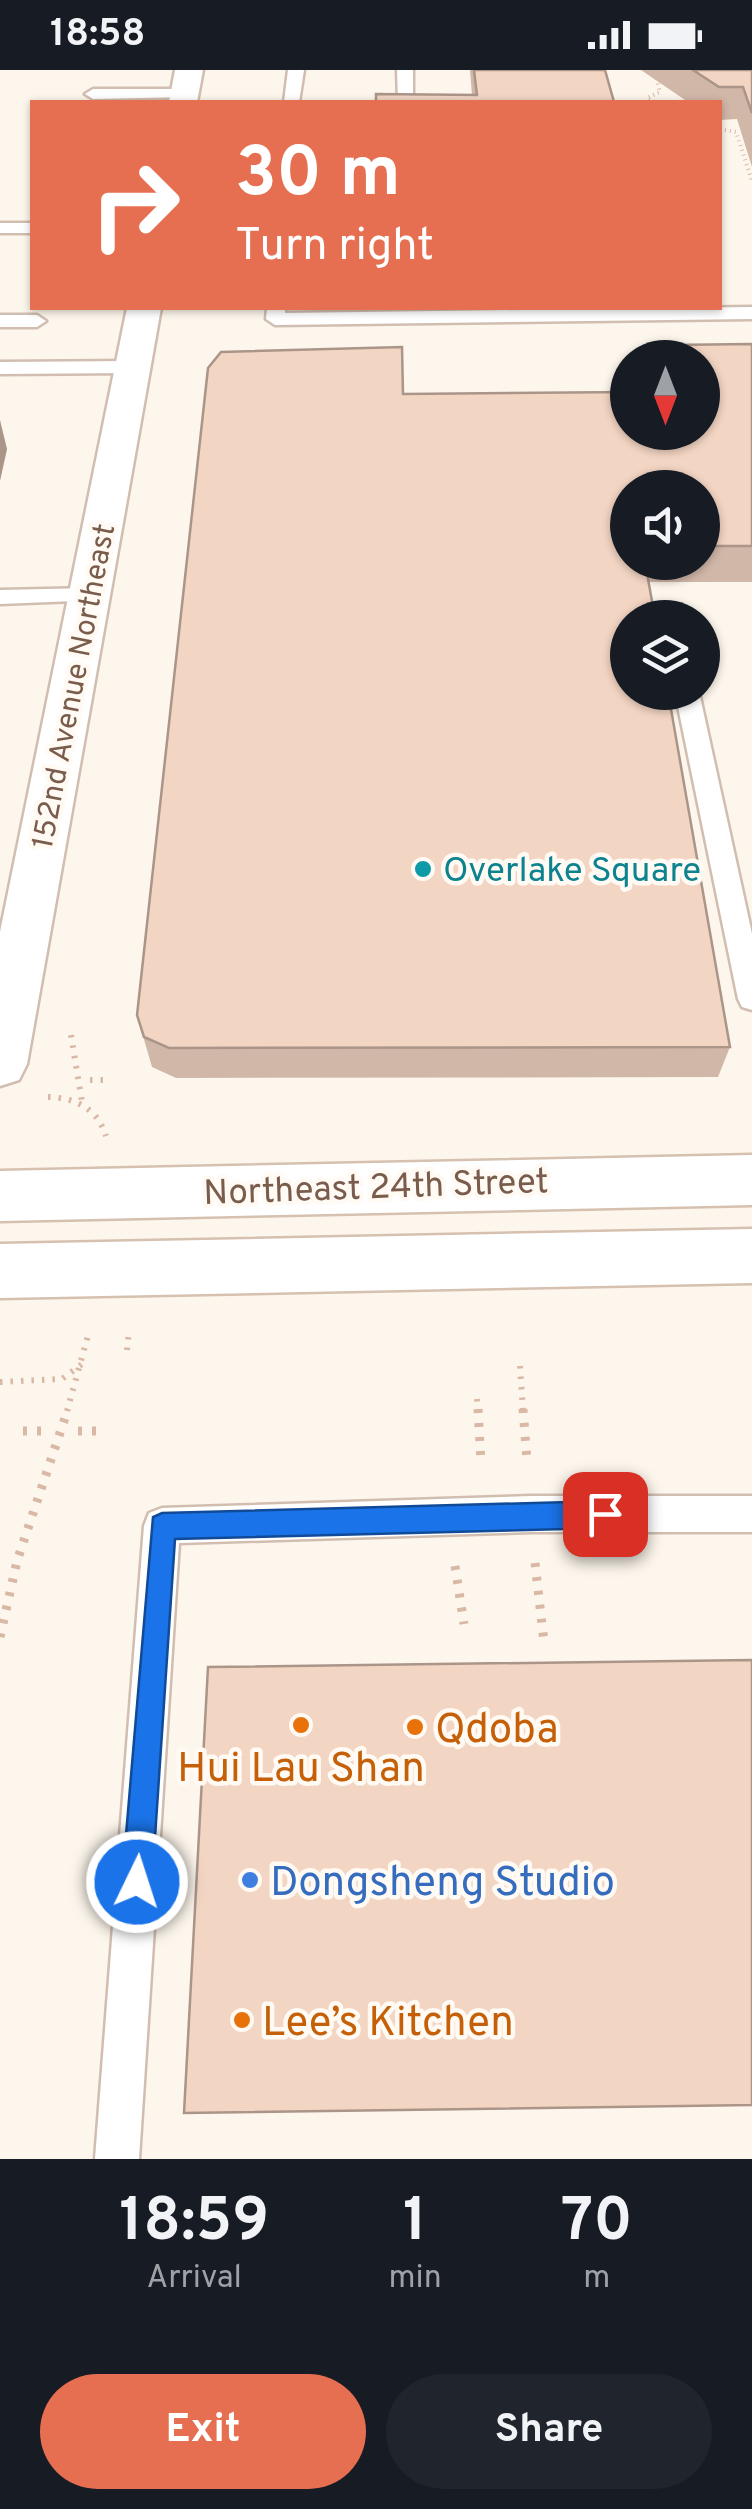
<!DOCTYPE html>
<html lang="en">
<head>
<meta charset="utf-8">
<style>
	body { margin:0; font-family:Overpass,sans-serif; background:#20242c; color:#f1f3f6; height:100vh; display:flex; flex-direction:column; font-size:38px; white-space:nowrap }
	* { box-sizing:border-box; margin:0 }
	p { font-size:32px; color:#9ea1a6 }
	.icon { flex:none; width:55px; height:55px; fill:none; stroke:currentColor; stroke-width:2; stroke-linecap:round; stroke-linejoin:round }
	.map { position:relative; height:2089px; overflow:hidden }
	.sheet { display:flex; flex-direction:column; background:#171b24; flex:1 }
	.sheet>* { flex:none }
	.banner { position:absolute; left:30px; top:30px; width:692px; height:210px; border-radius:0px; box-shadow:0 2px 8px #0004; background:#e76f51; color:#fff; overflow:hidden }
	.needle { width:65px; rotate:180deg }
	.controls { position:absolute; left:610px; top:270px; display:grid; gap:20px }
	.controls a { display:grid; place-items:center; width:110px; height:110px; border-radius:50%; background:#171b24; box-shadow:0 2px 8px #0004; font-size:50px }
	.pin { position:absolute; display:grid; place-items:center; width:85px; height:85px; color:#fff; margin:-42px; border-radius:20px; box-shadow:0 5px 15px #0006 }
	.me { position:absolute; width:110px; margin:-55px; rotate:4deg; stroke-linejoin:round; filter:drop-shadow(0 0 8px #0008) }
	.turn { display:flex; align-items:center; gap:35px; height:210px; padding:0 40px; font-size:45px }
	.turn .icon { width:130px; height:130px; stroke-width:2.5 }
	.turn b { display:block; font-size:70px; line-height:85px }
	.eta { display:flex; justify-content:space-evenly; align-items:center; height:170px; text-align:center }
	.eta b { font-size:60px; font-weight:700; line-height:70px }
	.action { display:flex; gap:20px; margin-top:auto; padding:20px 40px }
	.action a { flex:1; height:115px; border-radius:60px; background:#e76f51; color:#fff; font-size:40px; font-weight:700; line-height:115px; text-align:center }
	.action a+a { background:#20242c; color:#f1f3f6 }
	.status { display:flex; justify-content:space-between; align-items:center; height:70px; padding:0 50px; background:#171b24; direction:ltr }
	.status svg { height:28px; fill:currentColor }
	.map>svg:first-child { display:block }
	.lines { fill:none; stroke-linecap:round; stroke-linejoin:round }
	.service-casing { stroke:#d1beb0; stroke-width:5 }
	.tertiary-casing { stroke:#d1beb0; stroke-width:5 }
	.secondary-casing { stroke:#d6c0b0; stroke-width:5 }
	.path-far2 { stroke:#d9b8a5; stroke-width:4; stroke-dasharray:1 4; stroke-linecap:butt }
	.path-far1 { stroke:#d9b8a5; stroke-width:6; stroke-dasharray:2.5 8; stroke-linecap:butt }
	.path { stroke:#d9b8a5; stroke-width:9; stroke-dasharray:4 10; stroke-linecap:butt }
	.service { fill:#fff; fill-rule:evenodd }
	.tertiary { fill:#fff; fill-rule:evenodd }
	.secondary { fill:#fff; fill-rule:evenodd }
	.wall { fill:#d1b7a8; fill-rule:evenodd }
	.shaded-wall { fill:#aa9588 }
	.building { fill:#f3d5c3; stroke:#aa9588; stroke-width:2.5 }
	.route { fill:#1a73e8; stroke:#114b97; stroke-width:2.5 }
	.culture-dot { fill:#0f9aa8; stroke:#fffaf3; stroke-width:4 }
	.food-dot { fill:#e8710a; stroke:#fffaf3; stroke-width:4 }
	.shop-dot { fill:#3f7fe0; stroke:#fffaf3; stroke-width:4 }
	.labels { text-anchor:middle; stroke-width:9; stroke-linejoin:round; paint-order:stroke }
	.far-street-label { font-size:30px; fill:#7a5c4d; stroke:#fffaf3 }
	.culture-label { font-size:35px; fill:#0d838f; stroke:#fffaf3; text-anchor:start }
	.street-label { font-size:35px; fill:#7a5c4d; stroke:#fffaf3 }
	.near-food-label { font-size:42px; fill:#c56008; stroke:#fffaf3; text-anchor:start }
	.near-shop-label { font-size:42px; fill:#366cbe; stroke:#fffaf3; text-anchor:start }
</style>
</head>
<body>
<div class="status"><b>18:58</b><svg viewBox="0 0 49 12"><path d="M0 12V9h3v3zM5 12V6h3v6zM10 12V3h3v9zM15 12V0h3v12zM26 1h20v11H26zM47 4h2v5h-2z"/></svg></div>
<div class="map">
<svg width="752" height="2089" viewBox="0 0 752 2089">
	<rect width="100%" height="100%" fill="#fdf6ec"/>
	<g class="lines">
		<defs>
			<g id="service">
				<polygon points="288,0 304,0 299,32 284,32"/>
				<polygon points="397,0 413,0 413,32 398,32"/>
				<polygon points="184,19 192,24 189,27 93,29 85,24 93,19"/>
				<rect x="0" y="153" width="32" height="10"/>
				<polygon points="752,237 752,249 275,255 266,249 267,238 285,238 285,243"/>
				<polygon points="0,245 37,245 46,251 37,257 0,257"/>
				<polygon points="0,292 133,291 143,297 133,303 0,304"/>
				<polygon points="92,518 100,520 100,530 0,534 0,520"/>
				<polygon points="675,622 699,622 752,864 752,940 742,937 738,929"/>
				<polygon points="532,1426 752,1426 752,1462 532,1462 179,1473 139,2089 95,2089 144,1456 149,1443 162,1438"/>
			</g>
			<g id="tertiary">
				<polygon points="175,0 203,0 197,32 169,32"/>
				<polygon points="127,238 161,238 27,994 19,1010 0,1016 0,862"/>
			</g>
			<g id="secondary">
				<polygon points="752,1085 752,1135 0,1151 0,1101"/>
				<polygon points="752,1159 752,1213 0,1228 0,1174"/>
			</g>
		</defs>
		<use href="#service" class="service-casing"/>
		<use href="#tertiary" class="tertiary-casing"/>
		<use href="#secondary" class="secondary-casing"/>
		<g class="path-far2">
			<polyline points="654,32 647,28 660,22 655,2 660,0"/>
			<polyline points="720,59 736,62 752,111"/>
		</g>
		<g class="path-far1">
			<polyline points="71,965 82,1032"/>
			<polyline points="90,1010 106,1010"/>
			<path d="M48 1027C76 1028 97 1038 106 1066"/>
			<polyline points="127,1280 129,1261"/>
			<polyline points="520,1296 523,1341"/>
			<polyline points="0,1312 62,1309 82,1294"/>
			<polyline points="477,1329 478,1341"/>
			<polyline points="67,1341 89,1262"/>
		</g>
		<g class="path">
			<polyline points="478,1339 481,1392"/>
			<polyline points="523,1339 527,1391"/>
			<polyline points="23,1361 49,1361"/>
			<polyline points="78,1361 103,1361"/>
			<polyline points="535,1493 544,1572"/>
			<polyline points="455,1496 464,1554"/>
			<polyline points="0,1567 17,1491 68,1339"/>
		</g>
		<use href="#service" class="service"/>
		<use href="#tertiary" class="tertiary"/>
		<use href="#secondary" class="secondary"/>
	</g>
	<g class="wall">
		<polygon points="470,0 605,0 472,25"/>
		<polygon points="641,0 752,0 752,97 737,49 720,50 720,32 688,32"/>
		<path d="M752 274V512H649L730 977 718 1007 176 1008 152 997 137 945 403 324 702 362V288H667L670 275ZM628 418H702V492H628Z"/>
	</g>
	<polygon class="shaded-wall" points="0,350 7,379 0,411"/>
	<g class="building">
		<polygon points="474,0 605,0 614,32 376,32 376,24 477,25"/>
		<polygon points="693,0 752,0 752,43 743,17 719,17"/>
		<polygon points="752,274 752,476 702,476 702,418 628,418 628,492 645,492 655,548 628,548 628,622 668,622 730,977 169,978 144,967 137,945 208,298 221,282 402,277 403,324 628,322 628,362 702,362 702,288 673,288 670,275"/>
		<polygon points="752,1590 752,2035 184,2043 208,1597"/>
	</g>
	<polygon class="route" points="605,1431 615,1435 619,1444 615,1454 605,1458 175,1469 152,1812 148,1823 137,1827 126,1823 122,1812 153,1447 162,1443"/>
	<circle class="culture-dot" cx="423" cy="799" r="10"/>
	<g class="food-dot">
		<circle cx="301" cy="1655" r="10"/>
		<circle cx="415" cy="1657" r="10"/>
		<circle cx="242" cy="1950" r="10"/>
	</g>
	<circle class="shop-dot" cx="250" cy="1810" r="10"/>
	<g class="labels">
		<g class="far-street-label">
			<text transform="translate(73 616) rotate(-79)" y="10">152nd Avenue Northeast</text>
		</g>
		<g class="culture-label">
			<text x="443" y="811">Overlake Square</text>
		</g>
		<g class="street-label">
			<text transform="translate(376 1116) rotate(-2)" y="12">Northeast 24th Street</text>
		</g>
		<g class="near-food-label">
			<text x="435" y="1672">Qdoba</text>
			<text x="301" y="1711" text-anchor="middle">Hui Lau Shan</text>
			<text x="262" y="1965">Lee’s Kitchen</text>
		</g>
		<g class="near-shop-label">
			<text x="270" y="1825">Dongsheng Studio</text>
		</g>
	</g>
</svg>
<div class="controls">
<a><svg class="needle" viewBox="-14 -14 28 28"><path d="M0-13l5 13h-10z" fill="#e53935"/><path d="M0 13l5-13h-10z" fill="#9ea1a6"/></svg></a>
<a><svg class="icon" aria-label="sound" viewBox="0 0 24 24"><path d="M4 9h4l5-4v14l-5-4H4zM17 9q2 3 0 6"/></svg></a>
<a><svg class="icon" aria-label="layers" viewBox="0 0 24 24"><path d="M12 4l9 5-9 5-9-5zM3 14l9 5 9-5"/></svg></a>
</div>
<div class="pin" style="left:605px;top:1444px;background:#d93025"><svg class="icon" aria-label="arrive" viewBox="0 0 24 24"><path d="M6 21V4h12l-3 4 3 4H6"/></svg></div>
<svg class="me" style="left:137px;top:1812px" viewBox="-20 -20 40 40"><circle r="17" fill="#1a73e8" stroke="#fff" stroke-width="3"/><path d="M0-11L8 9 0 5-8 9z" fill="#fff"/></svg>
<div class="banner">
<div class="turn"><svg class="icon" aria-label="right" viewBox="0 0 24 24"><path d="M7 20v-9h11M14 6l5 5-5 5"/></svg><div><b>30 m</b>Turn right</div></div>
</div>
</div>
<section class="sheet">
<div class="eta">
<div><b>18:59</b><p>Arrival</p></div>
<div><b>1</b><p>min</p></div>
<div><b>70</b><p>m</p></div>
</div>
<div class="action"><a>Exit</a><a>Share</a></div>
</section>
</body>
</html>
